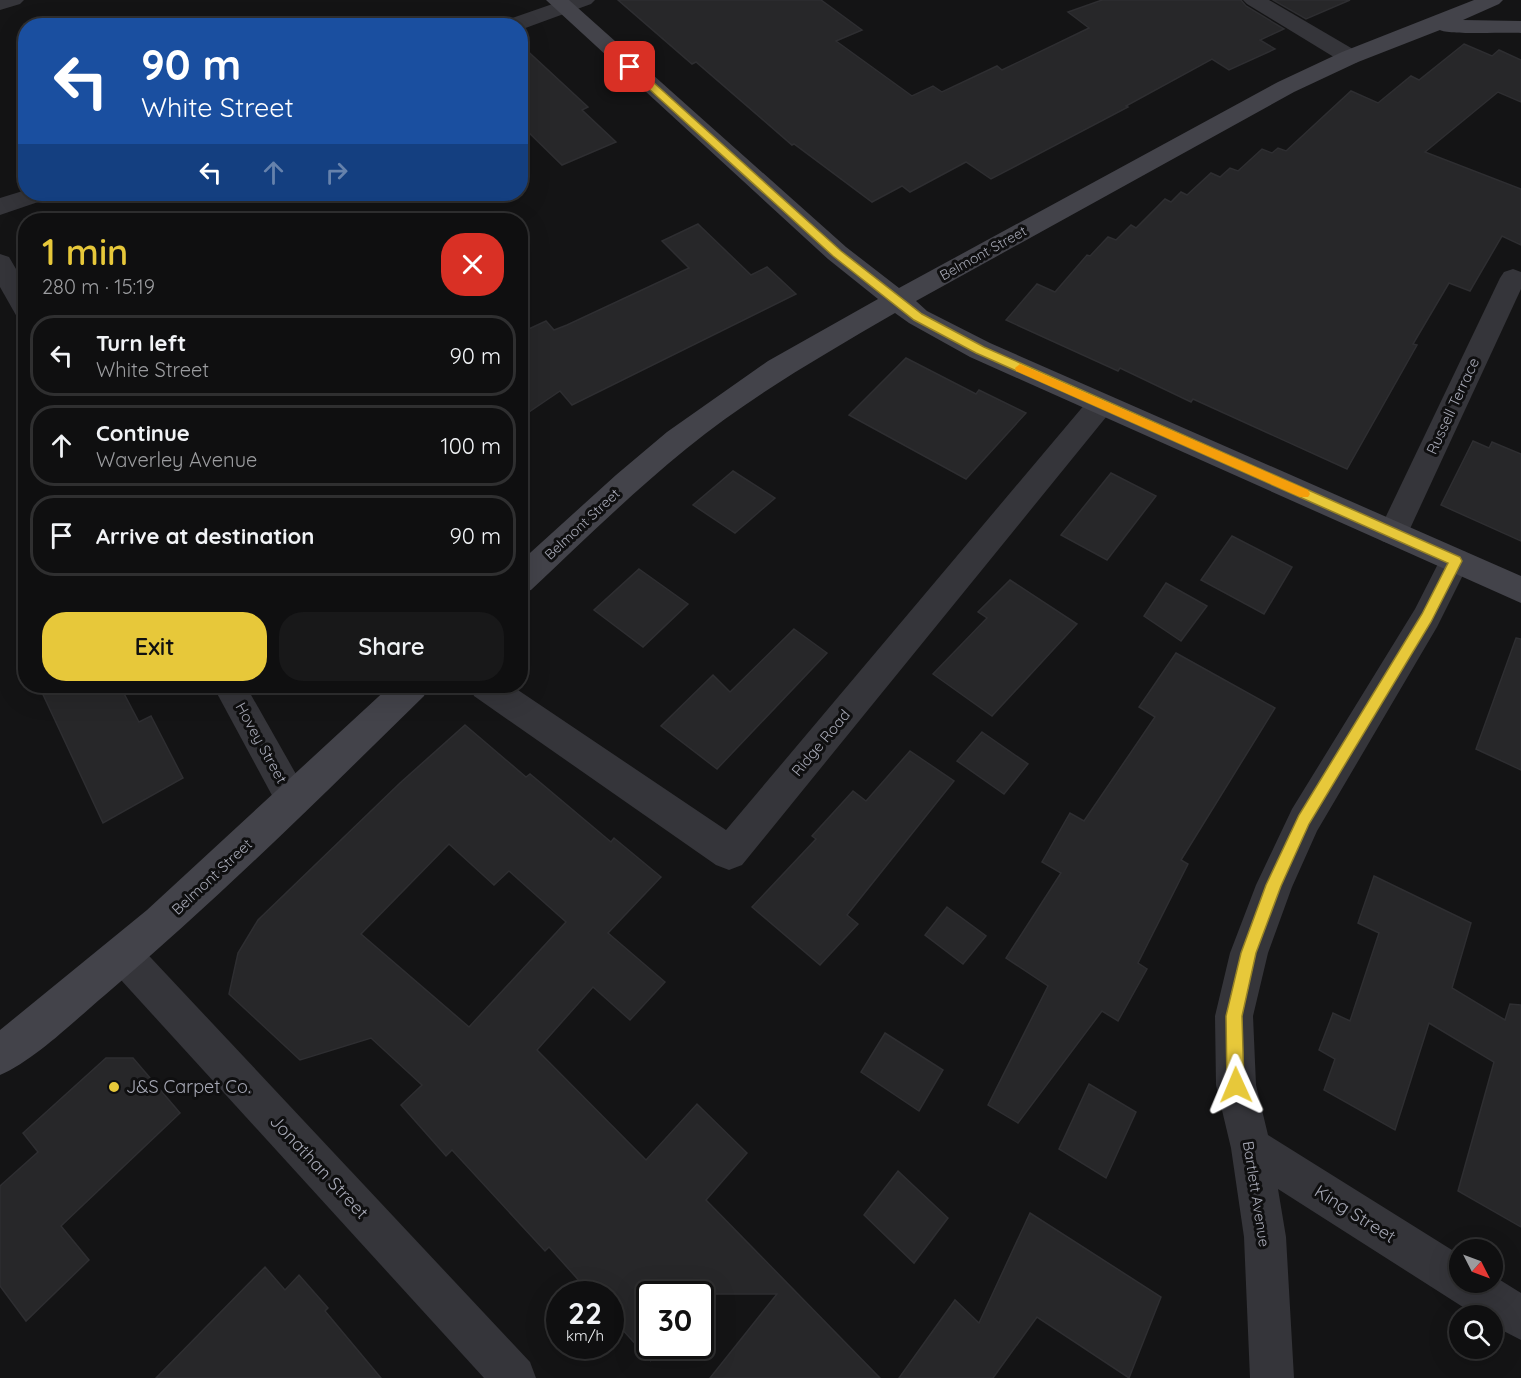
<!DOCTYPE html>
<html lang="en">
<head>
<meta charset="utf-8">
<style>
	body { margin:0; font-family:Quicksand,sans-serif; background:#181819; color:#f1f3f6; height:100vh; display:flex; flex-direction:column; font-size:22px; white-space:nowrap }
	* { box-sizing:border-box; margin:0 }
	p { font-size:20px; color:#9b9c9f }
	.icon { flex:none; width:33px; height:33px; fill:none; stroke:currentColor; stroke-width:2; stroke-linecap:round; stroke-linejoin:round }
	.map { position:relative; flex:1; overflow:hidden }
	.panel { position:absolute; left:18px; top:213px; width:510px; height:480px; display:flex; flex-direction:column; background:#0f0f10; border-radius:24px; box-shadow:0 6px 24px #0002,0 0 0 2px #2f2f30 }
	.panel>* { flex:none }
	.banner { position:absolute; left:18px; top:18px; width:510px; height:183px; border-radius:24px; box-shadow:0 6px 24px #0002,0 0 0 2px #2f2f30; background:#1a4fa0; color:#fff; overflow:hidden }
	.needle { width:39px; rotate:132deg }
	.controls { position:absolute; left:1449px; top:1239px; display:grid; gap:12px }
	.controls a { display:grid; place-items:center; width:54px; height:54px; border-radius:50%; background:#0f0f10; box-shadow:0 6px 24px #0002,0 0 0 2px #2f2f30; font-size:30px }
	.speed { position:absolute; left:546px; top:1281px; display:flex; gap:12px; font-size:30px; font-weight:700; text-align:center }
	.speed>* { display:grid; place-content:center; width:78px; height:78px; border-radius:50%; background:#0f0f10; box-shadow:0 6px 24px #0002,0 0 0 2px #2f2f30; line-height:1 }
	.speed small { font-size:15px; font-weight:400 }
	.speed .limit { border:3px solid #111; border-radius:9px; background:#fff; color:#111 }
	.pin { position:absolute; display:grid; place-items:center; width:51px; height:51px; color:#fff; margin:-26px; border-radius:12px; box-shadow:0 3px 9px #0006 }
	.me { position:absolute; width:66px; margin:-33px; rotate:359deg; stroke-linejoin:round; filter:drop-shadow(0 0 4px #0008) }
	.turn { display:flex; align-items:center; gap:21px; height:126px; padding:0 24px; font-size:27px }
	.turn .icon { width:78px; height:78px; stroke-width:2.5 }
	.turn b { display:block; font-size:42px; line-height:51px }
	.lanes { display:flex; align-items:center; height:57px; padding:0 24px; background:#0003; justify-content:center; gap:30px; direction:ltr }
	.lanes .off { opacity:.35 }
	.round { display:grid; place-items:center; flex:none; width:63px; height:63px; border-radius:24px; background:#181819 }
	.head { display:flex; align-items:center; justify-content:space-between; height:102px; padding:0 24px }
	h1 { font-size:36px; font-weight:600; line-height:45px; color:#e7c83a }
	.action { display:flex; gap:12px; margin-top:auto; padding:12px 24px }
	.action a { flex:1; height:69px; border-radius:24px; background:#e7c83a; color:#111; font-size:24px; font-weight:600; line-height:69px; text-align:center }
	.action a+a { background:#181819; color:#f1f3f6 }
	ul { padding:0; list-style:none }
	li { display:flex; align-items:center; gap:18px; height:81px; margin:0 12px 9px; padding:0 12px; border:3px solid #2f2f30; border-radius:24px }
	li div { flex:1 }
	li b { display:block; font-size:22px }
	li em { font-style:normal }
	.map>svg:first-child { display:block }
	.building { fill:#272729; stroke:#2e2e31; stroke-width:1.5; fill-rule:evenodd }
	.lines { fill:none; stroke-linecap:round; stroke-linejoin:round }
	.street { fill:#35353a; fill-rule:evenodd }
	.secondary { fill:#43434a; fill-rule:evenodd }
	.route { fill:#e7c83a; stroke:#968226; stroke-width:1.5 }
	.slow { fill:#f59e0b }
	.poi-dot { fill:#e7c83a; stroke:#0f0f10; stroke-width:2 }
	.labels { text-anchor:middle; stroke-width:6; stroke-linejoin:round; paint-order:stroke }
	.far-street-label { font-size:14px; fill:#a6a8b5; stroke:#0f0f10 }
	.street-label { font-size:15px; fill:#a6a8b5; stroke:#0f0f10 }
	.near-poi-label { font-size:18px; fill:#a6a8b5; stroke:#0f0f10; text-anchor:start }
	.near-street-label { font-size:18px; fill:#a6a8b5; stroke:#0f0f10 }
</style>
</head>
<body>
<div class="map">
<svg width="1521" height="1378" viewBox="0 0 1521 1378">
	<rect width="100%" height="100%" fill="#141415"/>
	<g class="building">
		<polygon points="618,0 821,0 862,30 836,41 912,96 933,86 942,92 997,66 1002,70 1089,28 1068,12 1102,0 1241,0 1246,6 1284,29 1260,40 1275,49 1229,70 1212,59 1126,106 1128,107 991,179 966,162 910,192 902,186 872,202 794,144 792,145 696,62 692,64"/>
		<polygon points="1273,0 1350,0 1306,19"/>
		<polygon points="520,44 588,107 582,110 616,142 562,165 520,124"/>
		<polygon points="1464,44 1492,56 1499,50 1521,60 1521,102 1498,92 1425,152 1521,189 1521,245 1502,236 1470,291 1449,283 1413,344 1417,345 1347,469 1193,399 1191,402 1120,368 1118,371 1006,320 1037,284 1055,292 1087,255 1090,256 1108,237 1116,240 1131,225 1136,228 1165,199 1171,202 1181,192 1187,195 1211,173 1220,177 1230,168 1238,171 1262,149 1272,153 1278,148 1286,151 1351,91 1378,103 1411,76 1419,80"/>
		<polygon points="698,224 751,275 767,267 796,294 572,405 560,391 520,418 520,333 546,321 554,330 567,325 689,268 662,241"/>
		<polygon points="906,358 976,394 979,390 1026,413 966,479 849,415"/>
		<polygon points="1473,441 1489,448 1492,442 1521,454 1521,541 1441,505"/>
		<polygon points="733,471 775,498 735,533 693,505"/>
		<polygon points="1111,473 1156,496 1107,560 1061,535"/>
		<polygon points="1232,536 1292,567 1264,614 1201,580"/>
		<polygon points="639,569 688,604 643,647 594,610"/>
		<polygon points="1010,580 1077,624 992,716 933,674 987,618 978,612"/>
		<polygon points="1166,583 1207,606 1181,641 1144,616"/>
		<polygon points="794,629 827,653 717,769 661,726 713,675 730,692"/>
		<polygon points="1516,638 1521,639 1521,770 1476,749"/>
		<polygon points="1176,653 1275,708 1181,860 1188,864 1138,963 1147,969 1118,1021 1102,1011 1018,1123 988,1105 1048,986 1006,958 1061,873 1042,862 1070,813 1084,821 1155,717 1139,707"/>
		<polygon points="39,686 120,686 139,722 151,716 183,778 103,823"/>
		<path d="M465 725 526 777 530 774 611 842 614 838 661 877 608 933 665 982 630 1020 593 987 537 1050 646 1160 697 1104 747 1153 706 1200 880 1378H710L777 1294H650V1360L610 1316V1294H591L549 1247 545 1251 452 1150 446 1156 401 1105 422 1085 371 1038 300 1060 229 994 238 953 258 920 400 783ZM449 844 494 885 509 871 566 922 469 1027 361 934Z"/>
		<polygon points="982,732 1028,764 1004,794 957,761"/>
		<polygon points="910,751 954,781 847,915 858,924 820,965 752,907 816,839 812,836 853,791 866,801"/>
		<polygon points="1374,876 1471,923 1452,988 1505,1020 1510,1004 1521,1005 1521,1227 1458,1191 1494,1062 1429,1023 1395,1130 1324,1090 1335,1059 1319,1050 1333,1013 1350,1021 1379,933 1358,923"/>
		<polygon points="947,907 986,936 963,964 925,935"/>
		<polygon points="885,1033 943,1070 919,1111 861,1072"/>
		<polygon points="106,1058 133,1058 180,1113 61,1226 89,1260 26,1321 0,1286 0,1186 38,1152 23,1133"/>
		<polygon points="1089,1084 1136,1112 1106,1178 1059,1149"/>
		<polygon points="898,1171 948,1218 914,1263 864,1215"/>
		<polygon points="1030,1213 1161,1297 1129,1378 1037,1317 993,1378 899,1378 955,1300 979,1323"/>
		<polygon points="265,1267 285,1290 299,1275 328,1308 325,1311 381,1378 156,1378"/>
	</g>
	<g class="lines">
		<g class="street">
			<polygon points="0,0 24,0 20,4 0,10"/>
			<polygon points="564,0 595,0 591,4 520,30 520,26 502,26 504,21"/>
			<polygon points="1243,0 1269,0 1358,52 1361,57 1358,62 1350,64 1342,62 1247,4"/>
			<polygon points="26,190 26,194 50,194 47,199 0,215 0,198"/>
			<polygon points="0,254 9,257 26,286 26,320 17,317 0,287"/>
			<polygon points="1513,269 1521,272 1521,289 1408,533 1404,541 1393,545 1382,541 1378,533 1500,278 1504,272"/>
			<polygon points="1101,394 1111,397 1115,404 1111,411 742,865 729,870 716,865 474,696 470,686 512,686 726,830 1091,397"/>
			<polygon points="1455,549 1466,552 1470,561 1437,627 1317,831 1292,887 1268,953 1253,1016 1256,1085 1268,1135 1460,1255 1460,1282 1492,1282 1492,1275 1521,1293 1521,1340 1492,1325 1492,1316 1477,1316 1278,1189 1286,1237 1294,1378 1250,1378 1244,1237 1231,1148 1216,1085 1215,1016 1230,953 1256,885 1292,809 1415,609 1444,552"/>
			<polygon points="213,686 246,686 305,790 310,801 305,812 293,817 281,812"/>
			<polygon points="124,938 137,943 530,1362 536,1378 484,1378 111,969 105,956 111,943"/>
		</g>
		<g class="secondary">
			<path d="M546 0H569L846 247 899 288 1278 82 1342 52 1474 0H1503L1499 4 1463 20 1521 21V33C1506 32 1448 35 1440 30L1358 62 1294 92 916 301 927 311 990 343 1521 576V603L970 357 909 323 895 313C823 355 751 396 686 449 632 493 582 542 531 590L520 593V562L616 475 667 432 768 361 878 299 828 259Z"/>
			<path d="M390 686H428L424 696C320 798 216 901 105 995 75 1020 35 1060 0 1075V1030L147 910Z"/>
		</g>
	</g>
	<polygon class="route" points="627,65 634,65 841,251 922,314 984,347 1460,557 1462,561 1431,622 1309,824 1281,886 1256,953 1242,1016 1244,1085 1241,1091 1236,1094 1230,1091 1227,1085 1226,1016 1241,953 1266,885 1299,815 1422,614 1448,563 976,353 914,320 833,256 627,69"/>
	<polygon class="slow" points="1020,364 1308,490 1310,494 1308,497 1300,497 1016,371 1015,368"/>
	<circle class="poi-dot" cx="114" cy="1087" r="6"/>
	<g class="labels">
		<g class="far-street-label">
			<text transform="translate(983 253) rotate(-29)" y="5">Belmont Street</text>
			<text transform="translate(582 524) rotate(-43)" y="5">Belmont Street</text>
		</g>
		<g class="street-label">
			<text transform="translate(1453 406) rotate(-65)" y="5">Russell Terrace</text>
			<text transform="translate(261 743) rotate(61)" y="5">Hovey Street</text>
			<text transform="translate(821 743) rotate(-50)" y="5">Ridge Road</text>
			<text transform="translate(212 877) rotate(-43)" y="5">Belmont Street</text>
			<text transform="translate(1256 1194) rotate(81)" y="5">Bartlett Avenue</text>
		</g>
		<g class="near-poi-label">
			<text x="126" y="1093">J&amp;S Carpet Co.</text>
		</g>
		<g class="near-street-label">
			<text transform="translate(319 1167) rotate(47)" y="6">Jonathan Street</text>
			<text transform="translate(1355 1214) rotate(32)" y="6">King Street</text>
		</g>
	</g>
</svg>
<div class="controls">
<a><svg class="needle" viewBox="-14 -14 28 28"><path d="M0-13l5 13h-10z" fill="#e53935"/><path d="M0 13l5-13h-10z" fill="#9b9c9f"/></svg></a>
<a><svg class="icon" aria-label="search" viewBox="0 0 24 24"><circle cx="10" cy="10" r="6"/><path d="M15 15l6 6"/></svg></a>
</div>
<div class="speed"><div>22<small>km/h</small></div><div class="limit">30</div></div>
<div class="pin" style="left:630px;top:67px;background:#d93025"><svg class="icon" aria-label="arrive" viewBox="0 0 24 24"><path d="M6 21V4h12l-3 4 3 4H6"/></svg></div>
<svg class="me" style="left:1236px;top:1085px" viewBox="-20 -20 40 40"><path d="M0-17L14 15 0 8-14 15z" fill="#e7c83a" stroke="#fff" stroke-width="4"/></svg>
<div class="banner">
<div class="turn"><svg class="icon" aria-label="left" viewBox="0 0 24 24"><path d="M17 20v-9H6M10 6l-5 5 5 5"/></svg><div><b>90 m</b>White Street</div></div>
<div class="lanes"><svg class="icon" aria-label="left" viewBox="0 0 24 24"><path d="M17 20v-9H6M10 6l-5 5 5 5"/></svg><svg class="icon off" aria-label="ahead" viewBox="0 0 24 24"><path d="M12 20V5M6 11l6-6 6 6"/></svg><svg class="icon off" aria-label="right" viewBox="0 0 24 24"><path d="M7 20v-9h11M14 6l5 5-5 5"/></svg></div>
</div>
<section class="panel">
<div class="head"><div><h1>1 min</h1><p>280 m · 15:19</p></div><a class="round" style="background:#d93025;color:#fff"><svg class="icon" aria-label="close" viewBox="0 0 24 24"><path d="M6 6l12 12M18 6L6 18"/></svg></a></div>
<ul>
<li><svg class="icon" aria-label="left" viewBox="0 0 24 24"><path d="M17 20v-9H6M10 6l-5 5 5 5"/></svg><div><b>Turn left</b><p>White Street</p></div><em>90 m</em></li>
<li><svg class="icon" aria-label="ahead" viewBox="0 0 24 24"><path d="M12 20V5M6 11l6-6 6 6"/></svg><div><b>Continue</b><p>Waverley Avenue</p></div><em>100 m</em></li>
<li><svg class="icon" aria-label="arrive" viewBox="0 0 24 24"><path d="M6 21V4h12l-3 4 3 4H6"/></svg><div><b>Arrive at destination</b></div><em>90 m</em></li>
</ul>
<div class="action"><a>Exit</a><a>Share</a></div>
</section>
</div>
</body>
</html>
